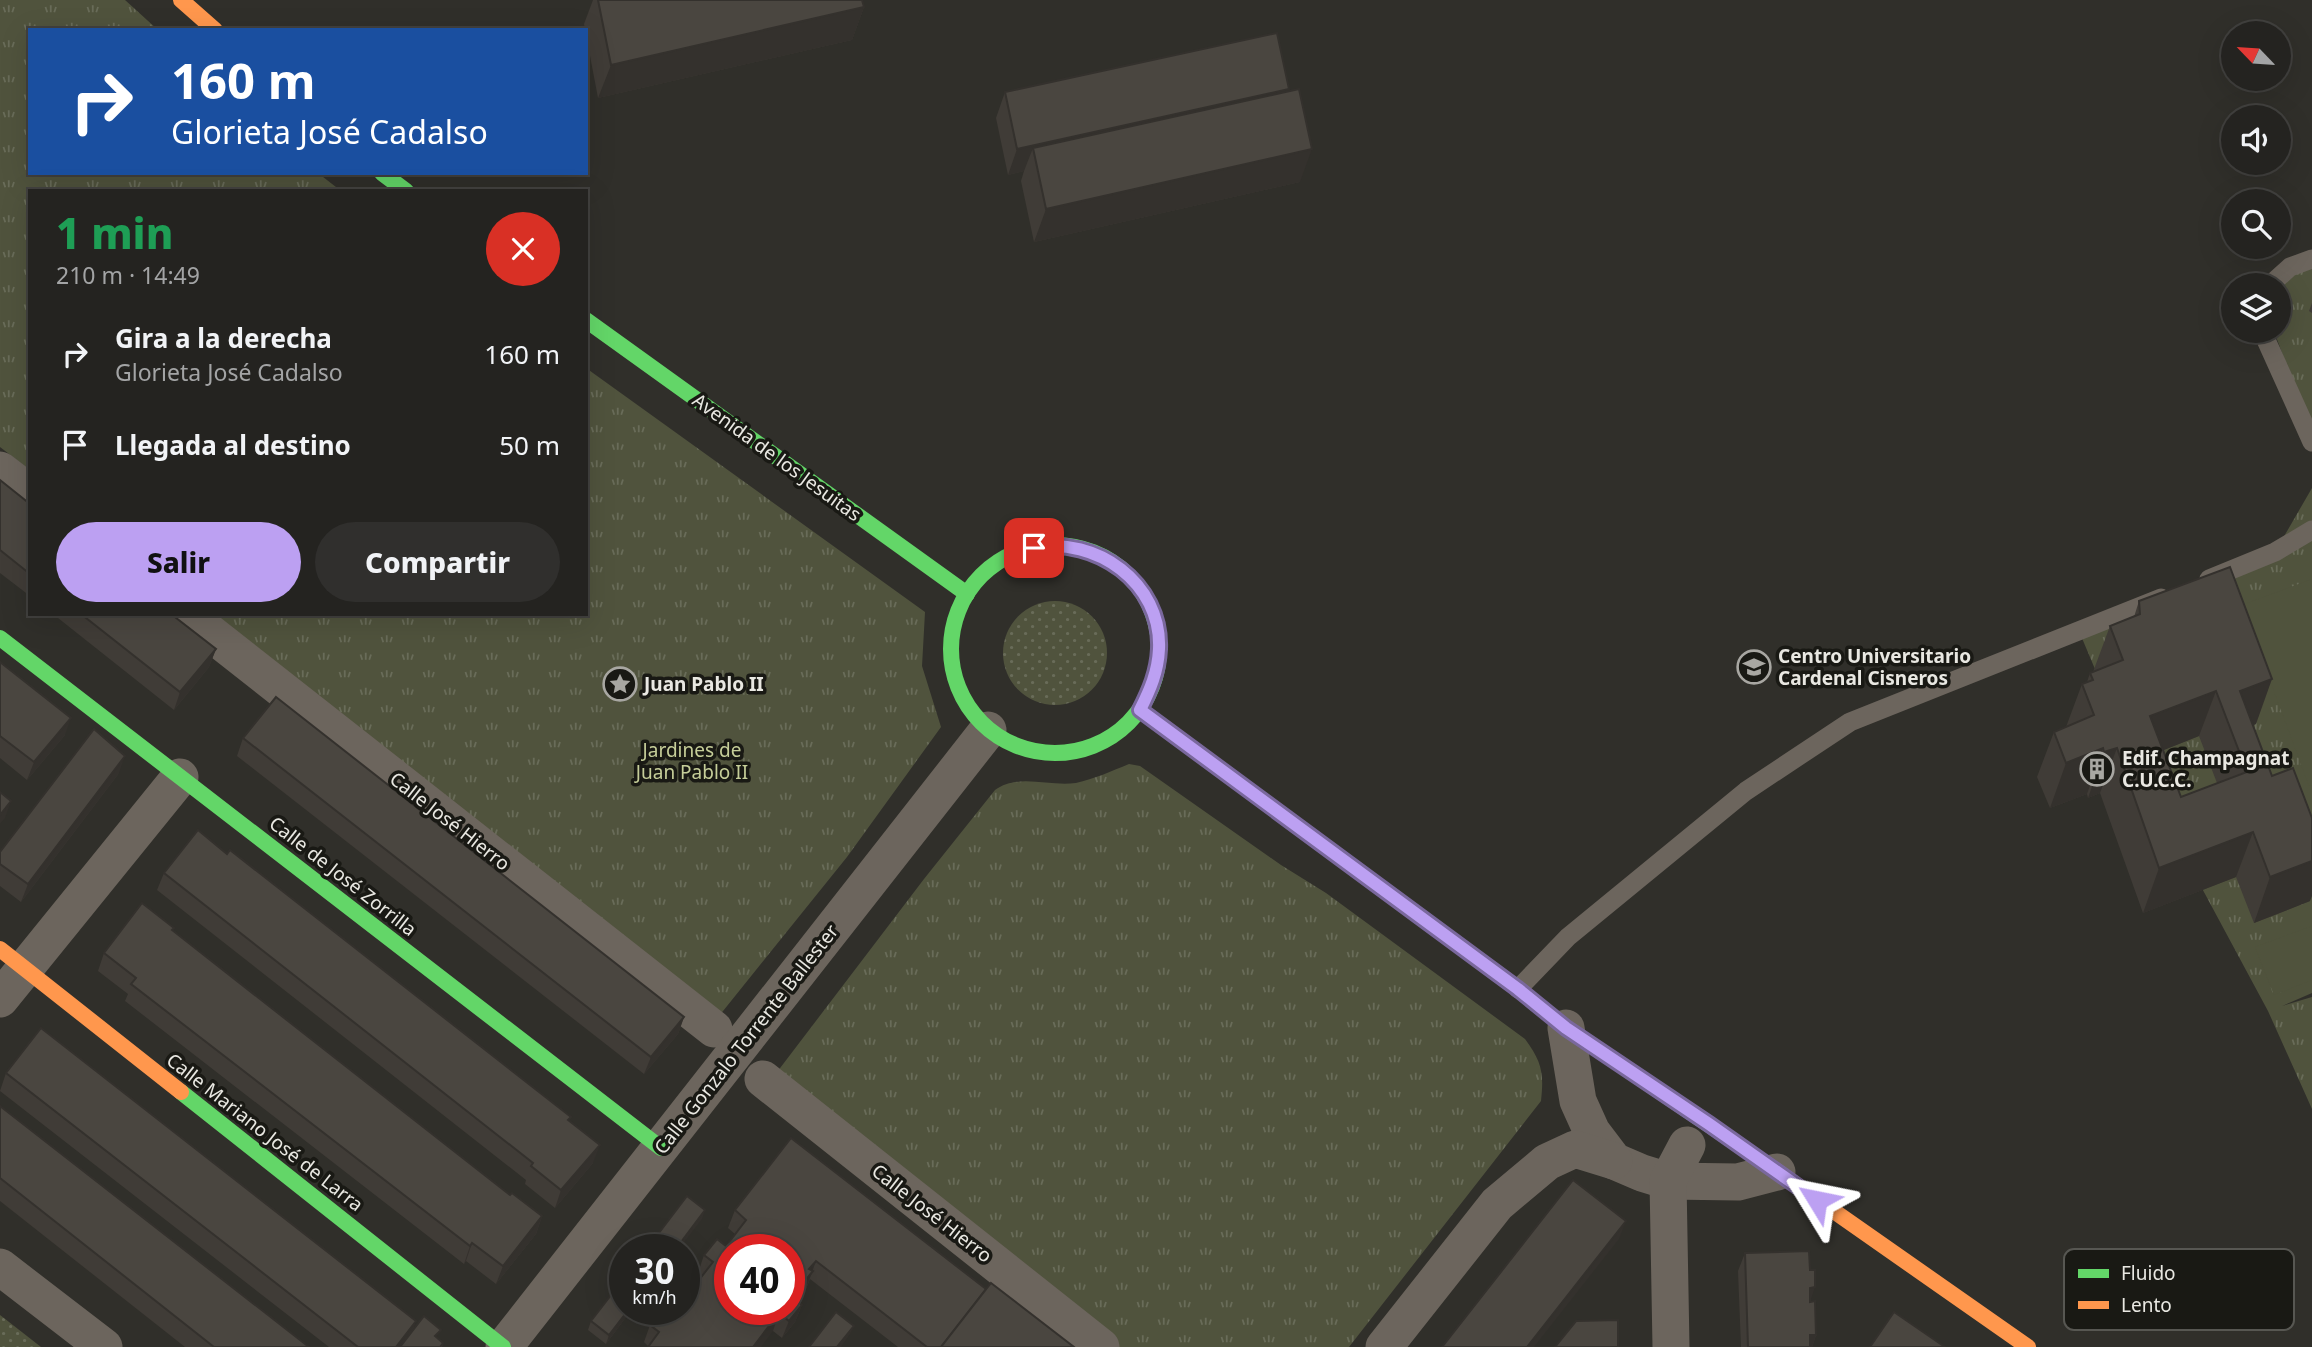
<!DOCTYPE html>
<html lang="es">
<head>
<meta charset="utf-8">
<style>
	body { margin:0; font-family:"Noto Sans",sans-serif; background:#302f2d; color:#f1f3f6; height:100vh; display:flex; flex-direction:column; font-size:26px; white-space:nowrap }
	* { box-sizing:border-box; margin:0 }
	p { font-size:23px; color:#a3a4a5 }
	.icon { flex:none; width:38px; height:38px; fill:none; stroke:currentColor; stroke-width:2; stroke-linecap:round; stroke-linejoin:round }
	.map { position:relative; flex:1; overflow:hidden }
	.details { position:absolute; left:28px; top:189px; width:560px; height:427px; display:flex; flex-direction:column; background:#242320; border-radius:0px; box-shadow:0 7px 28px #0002,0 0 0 2px #41403e }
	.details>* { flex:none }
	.guide { position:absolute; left:28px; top:28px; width:560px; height:147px; border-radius:0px; box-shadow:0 7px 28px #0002,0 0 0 2px #41403e; background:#1a4fa0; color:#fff; overflow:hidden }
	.needle { width:46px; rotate:295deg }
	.tools { position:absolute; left:2221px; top:21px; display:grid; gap:14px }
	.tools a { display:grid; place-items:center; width:70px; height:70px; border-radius:50%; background:#242320; box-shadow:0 7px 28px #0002,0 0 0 2px #41403e; font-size:35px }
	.speed { position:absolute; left:609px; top:1234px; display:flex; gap:14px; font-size:35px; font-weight:700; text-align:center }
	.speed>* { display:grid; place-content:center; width:91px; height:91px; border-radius:50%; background:#242320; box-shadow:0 7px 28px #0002,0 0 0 2px #41403e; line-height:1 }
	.speed small { font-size:18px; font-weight:400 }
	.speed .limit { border:10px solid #d22; background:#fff; color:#111 }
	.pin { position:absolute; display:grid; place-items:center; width:60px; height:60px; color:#fff; margin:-30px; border-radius:14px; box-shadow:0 4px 10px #0006 }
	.me { position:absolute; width:77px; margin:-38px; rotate:305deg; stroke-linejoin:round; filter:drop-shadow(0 0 5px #0008) }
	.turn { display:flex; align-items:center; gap:24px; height:147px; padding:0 28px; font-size:32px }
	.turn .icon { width:91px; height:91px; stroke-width:2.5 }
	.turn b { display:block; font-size:49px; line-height:60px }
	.round { display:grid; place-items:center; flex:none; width:74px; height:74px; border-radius:37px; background:#302f2d }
	.overview { display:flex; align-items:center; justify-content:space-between; height:119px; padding:0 28px }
	h1 { font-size:42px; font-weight:800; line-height:52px; color:#1e9e55 }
	.cta { display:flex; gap:14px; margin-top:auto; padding:14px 28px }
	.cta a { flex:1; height:80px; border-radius:42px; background:#bca0f2; color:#111; font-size:28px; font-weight:800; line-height:80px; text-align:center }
	.cta a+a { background:#302f2d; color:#f1f3f6 }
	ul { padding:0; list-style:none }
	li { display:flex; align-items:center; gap:21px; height:91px; padding:0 28px }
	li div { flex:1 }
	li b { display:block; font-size:26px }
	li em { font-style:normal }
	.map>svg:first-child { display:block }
	.grass { fill:url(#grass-dots) }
	.park { fill:url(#park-tufts) }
	.pitch { fill:#50533d }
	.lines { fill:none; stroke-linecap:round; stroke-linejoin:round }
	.lane { stroke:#6c655d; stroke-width:19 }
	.street { stroke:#6c655d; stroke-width:37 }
	.fast { stroke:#63d668; stroke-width:16 }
	.slow { stroke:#ff974d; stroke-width:16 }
	.wall { fill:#403c37; fill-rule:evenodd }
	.shaded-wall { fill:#34312d }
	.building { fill:#4a4640; stroke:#34312d; stroke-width:2; fill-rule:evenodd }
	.route-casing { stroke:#7a689d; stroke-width:18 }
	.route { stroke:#bca0f2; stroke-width:12 }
	.labels { text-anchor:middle; stroke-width:7; stroke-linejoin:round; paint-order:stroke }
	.street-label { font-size:19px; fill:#e9e8e2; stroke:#191914 }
	.poi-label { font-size:19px; font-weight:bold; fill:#e9e8e2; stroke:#191914; text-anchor:start }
	.park-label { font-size:19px; fill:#c6ce99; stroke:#191914 }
	.key { fill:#191914; stroke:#575752; stroke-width:2 }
	.key-label { font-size:19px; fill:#e9e8e2 }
</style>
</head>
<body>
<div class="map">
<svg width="2312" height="1347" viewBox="0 0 2312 1347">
	<defs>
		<pattern id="grass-dots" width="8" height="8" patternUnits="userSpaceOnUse" patternTransform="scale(1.75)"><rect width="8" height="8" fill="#50533d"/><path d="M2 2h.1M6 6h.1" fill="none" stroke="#696c59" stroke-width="1.8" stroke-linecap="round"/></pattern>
		<pattern id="park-tufts" width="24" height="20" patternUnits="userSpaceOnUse" patternTransform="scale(1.75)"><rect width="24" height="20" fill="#50533d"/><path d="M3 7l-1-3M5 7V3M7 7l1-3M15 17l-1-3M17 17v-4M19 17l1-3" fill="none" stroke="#696c59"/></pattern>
	</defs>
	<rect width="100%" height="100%" fill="#302f2a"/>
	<g class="grass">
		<circle cx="1055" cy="653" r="52"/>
		<polygon points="0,1315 41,1347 0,1347"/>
	</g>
	<g class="park">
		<polygon points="0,0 125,0 158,30 30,30 30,173 318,173 341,191 30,191 30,470 0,447"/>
		<polygon points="2312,259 2312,435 2274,331 2278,331 2278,285"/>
		<polygon points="586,368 925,612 922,666 941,727 847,857 719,1016 213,614 586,614"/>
		<polygon points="2312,488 2312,993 2282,1006 2312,997 2312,1109 2268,1011 2134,762 2079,631 2275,552"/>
		<path d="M1129 764 1140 766 1281 865 1326 893 1525 1039C1542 1062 1544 1073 1541 1101L1349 1347H1113L771 1080 924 879 995 790C1018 773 1049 787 1076 783 1094 779 1112 771 1129 764Z"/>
	</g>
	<g class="pitch">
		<polygon points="2312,579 2312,785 2309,786 2242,605"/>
		<polygon points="2312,926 2312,980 2274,995 2255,947"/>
	</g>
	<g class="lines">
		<g class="lane">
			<polyline points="2270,285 2290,267 2312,259"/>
			<polyline points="2262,331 2312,442"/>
			<polyline points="2209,579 2275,552 2312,530"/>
			<polyline points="1518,989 1568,937 1746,791 1850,722 2161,598"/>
		</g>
		<g class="street">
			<polyline points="0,470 30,493"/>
			<polyline points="186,614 714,1029"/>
			<polyline points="0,999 180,777"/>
			<polyline points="1566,1028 1578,1101 1592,1132 1614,1161 1642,1173 1668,1181 1738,1182 1777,1172"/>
			<polyline points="763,1079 1101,1347"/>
			<polyline points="0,1267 104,1347"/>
			<polyline points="504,1347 988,730"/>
			<polyline points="1384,1347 1497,1204 1547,1162 1575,1149 1614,1161"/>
			<polyline points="1671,1347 1668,1181 1687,1145"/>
		</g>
		<g class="fast">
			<polyline points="382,173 406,191"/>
			<polyline points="586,320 967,594"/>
			<circle cx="1055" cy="649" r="104"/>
			<polyline points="0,638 661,1148"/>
			<polyline points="1140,710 1518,989 1566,1028 1765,1163"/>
			<polyline points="181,1092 503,1347"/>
		</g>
		<g class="slow">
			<polyline points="181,0 215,30"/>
			<polyline points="0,949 181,1092"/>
			<polyline points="1765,1163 2028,1347"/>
		</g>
	</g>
	<g class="wall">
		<polygon points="593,0 862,0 864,7 852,40 598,98 584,24"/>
		<polygon points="1289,89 1288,91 1300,182 1034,242 1021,181 1024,171 1008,175 996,118 1005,92"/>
		<polygon points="2312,303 2312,313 2309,311"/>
		<polygon points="0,480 30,504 30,596 0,573"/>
		<path d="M2139 601 2256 724 2253 725 2310 901 2254 923 2236 877 2143 913 2100 793 2088 798 2087 794 2050 808 2037 777 2054 732 2066 727 2082 684 2087 682 2090 673 2093 672 2110 626 2134 617ZM2199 736 2217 783 2181 797 2163 750Z"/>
		<polygon points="53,614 171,614 216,649 209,667 174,710"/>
		<polygon points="0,662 65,735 27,780 0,758"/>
		<polygon points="243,738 684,1017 678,1034 644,1074 237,756"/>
		<polygon points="119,773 21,902 0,886 0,852"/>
		<polygon points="164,873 569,1121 593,1163 555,1208 525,1184 526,1180 157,890"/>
		<polygon points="172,931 510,1195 542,1216 536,1234 496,1284 466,1261 464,1264 125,1001 128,994 98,971 104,953"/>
		<polygon points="6,1073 416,1321 412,1331 437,1338 443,1343 442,1347 329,1347 0,1091"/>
		<polygon points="0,1106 309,1347 185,1347 0,1201"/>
		<path d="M735 1210 986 1289 1074 1347H898L810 1279 806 1289 797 1301 802 1305 795 1322 782 1338 773 1331 648 1346 644 1342 650 1325 673 1315 702 1276 698 1273 704 1255 726 1246 735 1234 728 1228ZM730 1250H789V1309Z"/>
		<polygon points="1745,1253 1810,1270 1810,1301 1816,1335 1812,1347 1741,1347 1738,1271"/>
		<polygon points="625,1309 632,1309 606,1344 588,1330 591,1321"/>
	</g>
	<g class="shaded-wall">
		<polygon points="864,7 852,40 598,98 611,65"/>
		<polygon points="1289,89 1280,115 1033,148 1024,171 1008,175 1017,149"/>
		<polygon points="1312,149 1300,182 1034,242 1046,209"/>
		<polygon points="216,649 209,667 174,710 180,692"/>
		<polygon points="2272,679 2256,724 2232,733 2240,691"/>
		<polygon points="2216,691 2199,736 2134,762 2150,716"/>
		<polygon points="71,718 65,735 27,780 34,762"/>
		<polygon points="2103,748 2087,794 2050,808 2066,763"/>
		<polygon points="2117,748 2100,793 2088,798 2104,752"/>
		<polygon points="125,756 119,773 21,902 28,884"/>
		<polygon points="11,801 5,818 0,824 0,815"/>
		<polygon points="2253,832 2236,877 2143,913 2159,868"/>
		<polygon points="2312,861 2312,896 2310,901 2254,923 2270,877"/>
		<polygon points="684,1017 678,1034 644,1074 651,1057"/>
		<polygon points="600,1145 593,1163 555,1208 561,1190"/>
		<polygon points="705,1210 702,1219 678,1250 675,1250"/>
		<polygon points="542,1216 536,1234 496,1284 503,1266"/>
		<polygon points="1626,1221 1619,1239 1534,1347 1527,1347"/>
		<polygon points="472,1243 466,1261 464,1264 470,1246"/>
		<polygon points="816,1261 806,1289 786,1315 792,1297 809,1269"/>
		<polygon points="1815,1287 1809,1305 1810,1288"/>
		<polygon points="802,1305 795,1322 782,1338 789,1321"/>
		<polygon points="629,1309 632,1309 606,1344 609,1335"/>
		<polygon points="779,1313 773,1331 761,1347 753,1347"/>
		<polygon points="416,1321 410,1339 403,1347 396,1347"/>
		<polygon points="854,1326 850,1334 841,1347 837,1347"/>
		<polygon points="1810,1335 1816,1335 1812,1347 1805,1347"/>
	</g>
	<g class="building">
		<polygon points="598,0 862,0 864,7 611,65"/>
		<polygon points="1277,33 1289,89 1017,149 1005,92"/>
		<polygon points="1299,89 1312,149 1046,209 1033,148"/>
		<polygon points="0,480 30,504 30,574 0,550"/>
		<path d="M2230 567 2272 679 2240 691 2272 776 2293 768 2312 818V861L2270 877 2253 832 2159 868 2117 748 2104 752 2103 748 2066 763 2054 732 2094 715 2082 684 2093 680 2090 673 2123 660 2110 626 2140 614 2139 601ZM2216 691 2247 772 2181 797 2150 716Z"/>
		<polygon points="81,614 171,614 216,649 180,692"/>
		<polygon points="0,662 71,718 34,762 0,736"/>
		<polygon points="276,697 684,1017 651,1057 243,738"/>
		<polygon points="94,729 125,756 28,884 0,864 0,852"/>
		<polygon points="0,792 11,801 0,815"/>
		<polygon points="198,830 227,854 230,850 571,1117 568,1120 600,1145 561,1190 531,1166 533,1163 164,873"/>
		<polygon points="142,903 174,928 172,930 510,1195 512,1193 542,1216 503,1266 472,1243 470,1246 131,984 136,978 104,953"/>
		<polygon points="41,1028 416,1321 396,1347 358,1347 6,1073"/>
		<polygon points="0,1106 309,1347 214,1347 0,1178"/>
		<path d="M791 1138 986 1289 941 1347H927L816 1261 809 1269 813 1271 792 1297 802 1305 789 1321 779 1313 753 1347H648L659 1332 650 1325 662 1309H666L673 1315 677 1309H684V1299L713 1262 704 1255 717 1239 726 1246 746 1220 735 1210ZM775 1242 784 1249 783 1250H789V1309H730V1250H778L773 1245Z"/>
		<polygon points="1573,1180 1626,1221 1527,1347 1442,1347"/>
		<polygon points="687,1196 705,1210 675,1250 646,1250"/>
		<polygon points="1809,1251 1810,1270 1815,1270 1815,1287 1810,1288 1810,1302 1815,1301 1816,1335 1810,1335 1810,1347 1748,1347 1745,1253"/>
		<polygon points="625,1277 625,1309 629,1309 609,1335 591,1321"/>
		<polygon points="991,1283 1074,1347 941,1347"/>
		<polygon points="836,1312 854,1326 837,1347 809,1347"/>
		<polygon points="1894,1312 1945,1347 1870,1347"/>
		<polygon points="424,1316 441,1330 435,1336 443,1343 440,1347 400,1347"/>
		<polygon points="1618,1320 1618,1347 1555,1347 1576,1321"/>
	</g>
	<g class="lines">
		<defs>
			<path id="route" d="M1034 548C1096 536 1162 583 1159 649 1158 672 1150 690 1140 710L1518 989 1566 1028 1709 1124 1817 1200"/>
		</defs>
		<use href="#route" class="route-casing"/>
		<use href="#route" class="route"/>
	</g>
	<defs>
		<symbol id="school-ring" viewBox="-11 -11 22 22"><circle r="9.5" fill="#191914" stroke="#a8a7a2" stroke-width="1.5"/><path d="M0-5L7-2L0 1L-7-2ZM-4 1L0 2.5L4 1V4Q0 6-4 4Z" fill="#a8a7a2"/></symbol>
		<symbol id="sight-ring" viewBox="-11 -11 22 22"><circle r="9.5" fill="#191914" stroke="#a8a7a2" stroke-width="1.5"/><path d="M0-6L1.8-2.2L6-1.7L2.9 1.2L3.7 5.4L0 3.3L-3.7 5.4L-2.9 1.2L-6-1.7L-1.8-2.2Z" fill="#a8a7a2"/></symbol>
		<symbol id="building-ring" viewBox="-11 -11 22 22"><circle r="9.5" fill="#191914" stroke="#a8a7a2" stroke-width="1.5"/><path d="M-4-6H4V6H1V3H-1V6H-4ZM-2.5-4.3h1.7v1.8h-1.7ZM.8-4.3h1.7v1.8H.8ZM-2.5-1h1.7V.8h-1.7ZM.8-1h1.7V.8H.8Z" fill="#a8a7a2"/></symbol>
	</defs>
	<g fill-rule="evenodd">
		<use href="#school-ring" x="1735" y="648" width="38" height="38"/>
		<use href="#sight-ring" x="601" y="665" width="38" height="38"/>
		<use href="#building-ring" x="2078" y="750" width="38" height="38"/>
	</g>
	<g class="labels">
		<g class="street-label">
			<text transform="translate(777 457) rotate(36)" y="7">Avenida de los Jesuitas</text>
			<text transform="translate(450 821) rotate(38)" y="7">Calle José Hierro</text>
			<text transform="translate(343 876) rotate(38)" y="7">Calle de José Zorrilla</text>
			<text transform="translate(746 1039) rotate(-52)" y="7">Calle Gonzalo Torrente Ballester</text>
			<text transform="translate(265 1132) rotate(38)" y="7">Calle Mariano José de Larra</text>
			<text transform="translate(932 1213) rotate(38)" y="7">Calle José Hierro</text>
		</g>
		<g class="poi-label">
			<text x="1778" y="663">Centro Universitario<tspan x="1778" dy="22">Cardenal Cisneros</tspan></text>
			<text x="644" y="691">Juan Pablo II</text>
			<text x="2122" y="765">Edif. Champagnat<tspan x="2122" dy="22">C.U.C.C.</tspan></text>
		</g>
		<g class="park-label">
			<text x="692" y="757">Jardines de<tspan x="692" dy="22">Juan Pablo II</tspan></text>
		</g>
	</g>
	<rect x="2064" y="1249" width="230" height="81" rx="10" class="key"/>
	<rect x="2078" y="1269" width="31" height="9" fill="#63d668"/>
	<rect x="2078" y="1301" width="31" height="8" fill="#ff974d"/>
	<g class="key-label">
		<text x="2121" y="1280">Fluido</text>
		<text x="2121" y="1312">Lento</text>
	</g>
</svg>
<div class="tools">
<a><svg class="needle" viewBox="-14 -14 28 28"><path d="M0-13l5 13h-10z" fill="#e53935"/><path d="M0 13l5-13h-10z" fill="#a3a4a5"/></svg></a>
<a><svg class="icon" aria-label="sound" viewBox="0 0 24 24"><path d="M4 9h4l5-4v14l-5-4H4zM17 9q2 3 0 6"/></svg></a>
<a><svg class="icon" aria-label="search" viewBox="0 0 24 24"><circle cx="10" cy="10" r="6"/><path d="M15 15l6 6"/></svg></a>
<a><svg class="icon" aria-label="layers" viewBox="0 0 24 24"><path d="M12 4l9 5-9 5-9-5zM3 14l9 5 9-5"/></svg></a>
</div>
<div class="speed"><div>30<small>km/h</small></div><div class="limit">40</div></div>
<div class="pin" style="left:1034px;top:548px;background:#d93025"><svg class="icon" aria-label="arrive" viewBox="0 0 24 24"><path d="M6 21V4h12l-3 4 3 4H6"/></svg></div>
<svg class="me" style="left:1817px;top:1200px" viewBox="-20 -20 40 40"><path d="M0-17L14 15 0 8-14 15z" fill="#bca0f2" stroke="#fff" stroke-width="4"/></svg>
<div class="guide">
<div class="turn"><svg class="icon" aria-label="right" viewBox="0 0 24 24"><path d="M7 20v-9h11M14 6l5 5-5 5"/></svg><div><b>160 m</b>Glorieta José Cadalso</div></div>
</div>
<section class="details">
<div class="overview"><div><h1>1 min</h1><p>210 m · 14:49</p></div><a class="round" style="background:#d93025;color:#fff"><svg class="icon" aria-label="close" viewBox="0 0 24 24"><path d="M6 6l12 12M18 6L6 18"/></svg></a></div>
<ul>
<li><svg class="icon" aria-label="right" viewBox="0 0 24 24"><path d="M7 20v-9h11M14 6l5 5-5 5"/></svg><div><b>Gira a la derecha</b><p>Glorieta José Cadalso</p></div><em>160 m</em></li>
<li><svg class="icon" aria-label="arrive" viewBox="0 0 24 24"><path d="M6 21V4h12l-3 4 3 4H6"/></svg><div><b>Llegada al destino</b></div><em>50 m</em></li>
</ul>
<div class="cta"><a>Salir</a><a>Compartir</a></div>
</section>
</div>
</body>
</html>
